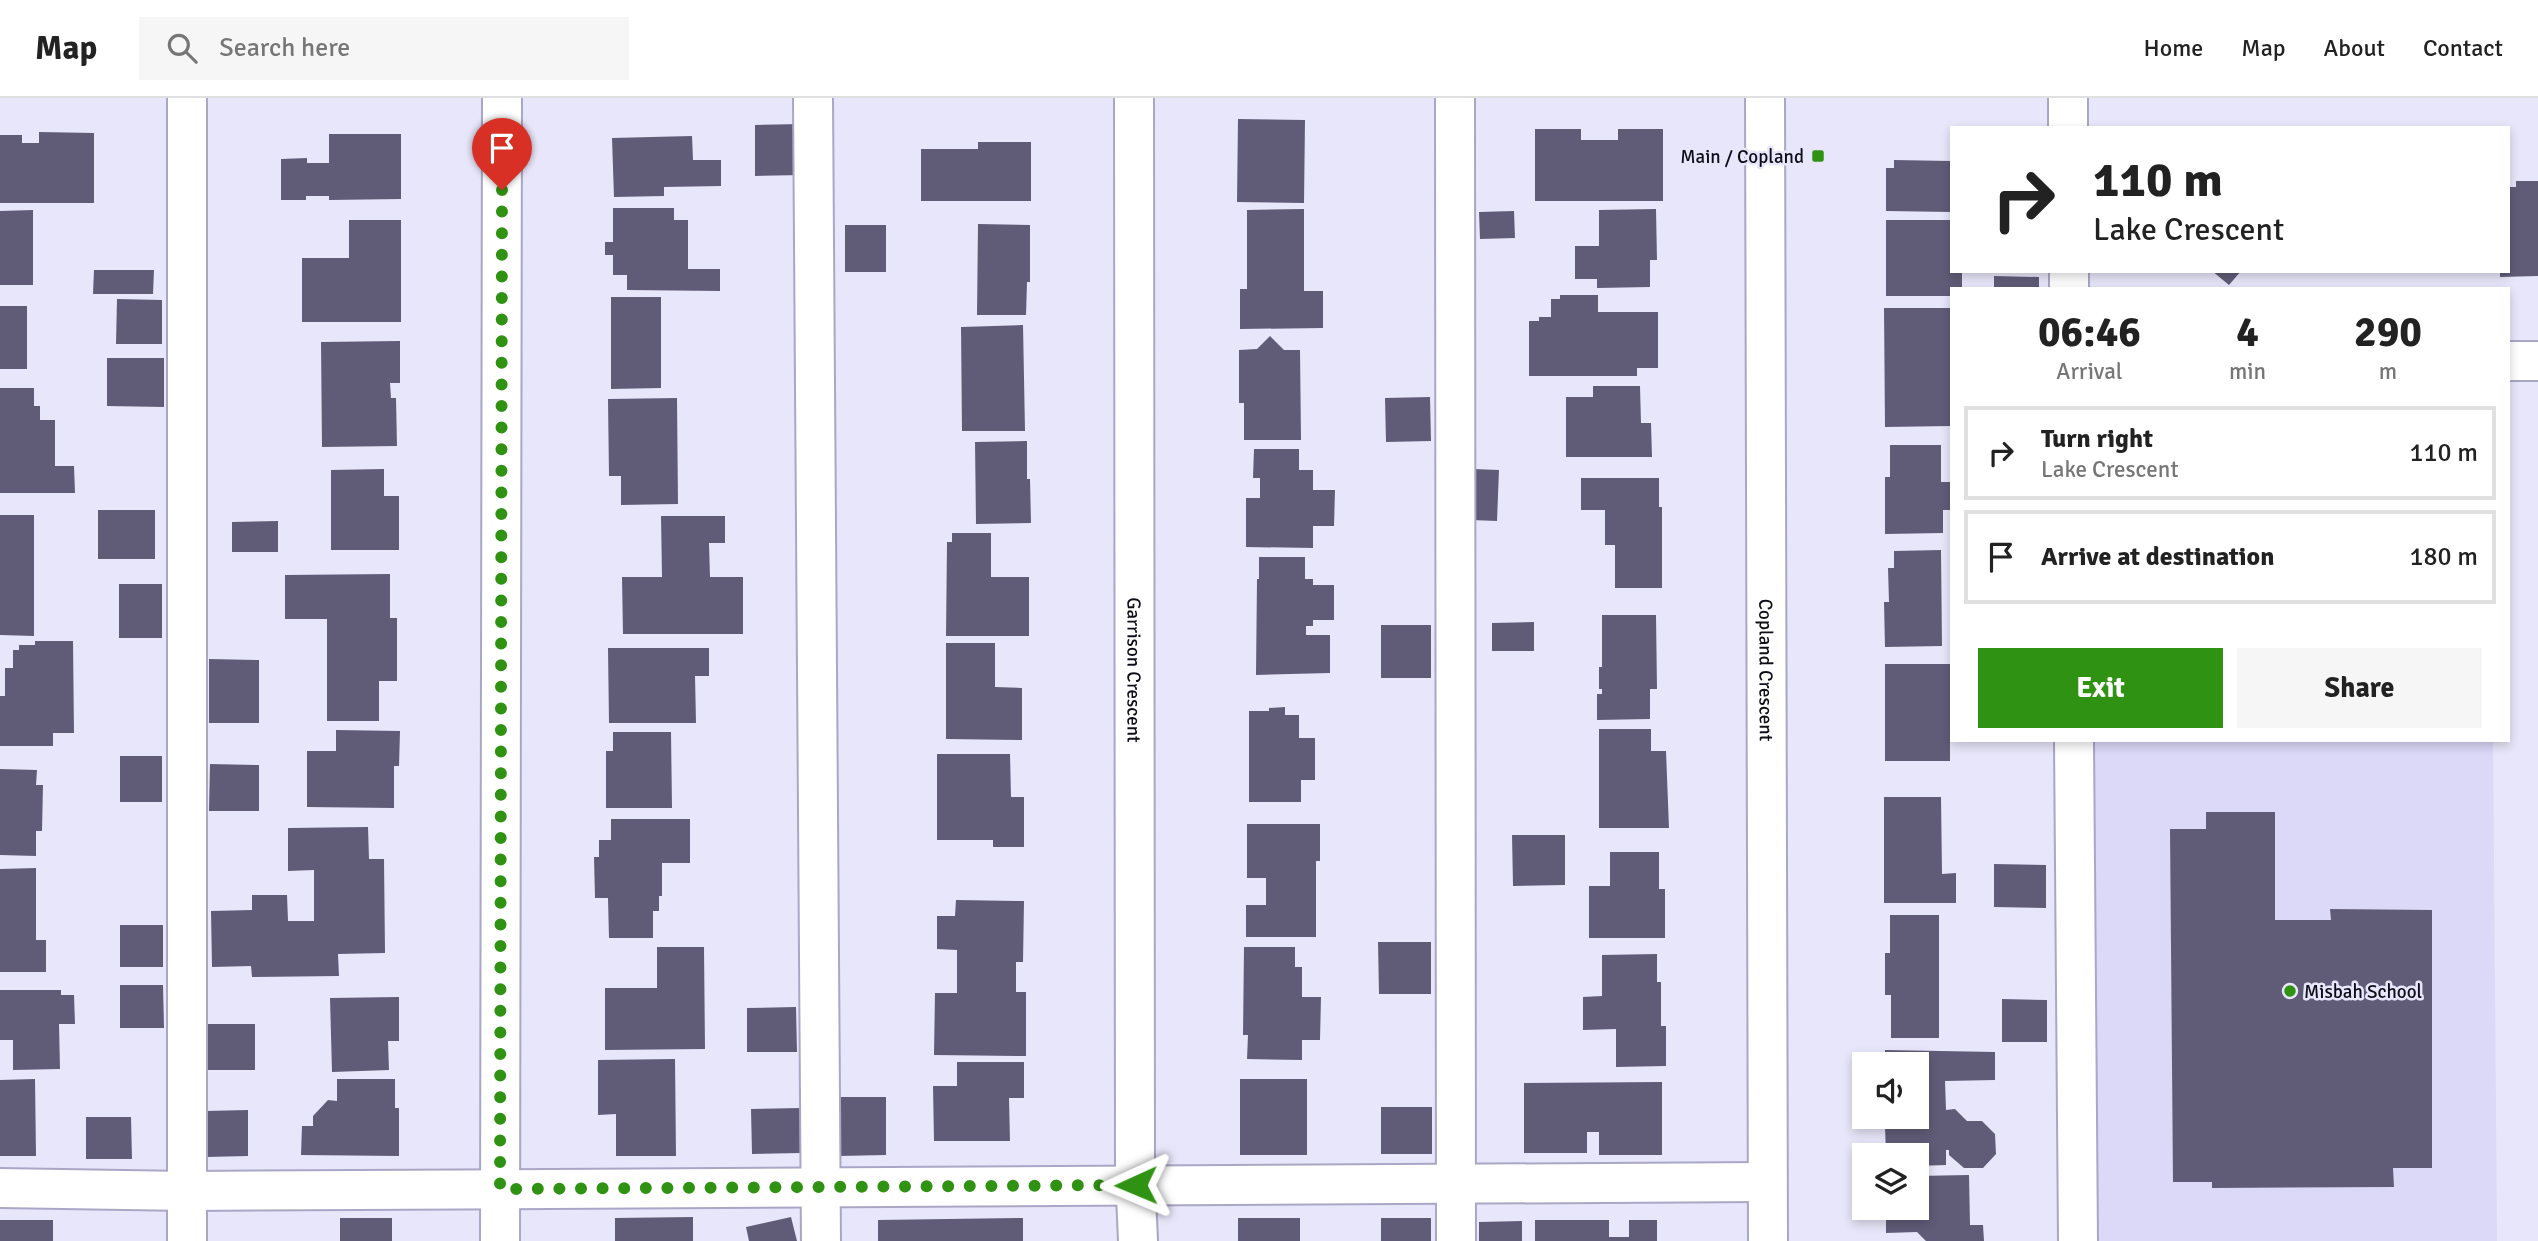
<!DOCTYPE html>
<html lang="en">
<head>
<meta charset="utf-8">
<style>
	body { margin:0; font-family:Signika,sans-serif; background:#f6f6f6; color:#222; height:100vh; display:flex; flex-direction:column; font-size:26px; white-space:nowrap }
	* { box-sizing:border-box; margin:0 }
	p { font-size:23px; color:#767676 }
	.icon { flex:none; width:38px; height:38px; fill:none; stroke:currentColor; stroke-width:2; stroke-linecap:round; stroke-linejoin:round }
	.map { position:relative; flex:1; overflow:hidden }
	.details { position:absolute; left:1950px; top:189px; width:560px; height:455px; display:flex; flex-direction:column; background:#fff; border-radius:0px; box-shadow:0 4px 10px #0003 }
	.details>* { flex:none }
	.hud { position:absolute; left:1950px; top:28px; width:560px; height:147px; border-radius:0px; box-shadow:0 4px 10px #0003; background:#fff; color:#222; overflow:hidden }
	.buttons { position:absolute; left:1852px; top:954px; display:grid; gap:14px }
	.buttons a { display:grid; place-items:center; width:77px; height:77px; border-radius:0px; background:#fff; box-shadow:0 4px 10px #0003; font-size:35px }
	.pin { position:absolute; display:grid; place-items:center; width:60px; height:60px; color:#fff; margin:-72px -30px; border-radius:50% 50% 50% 0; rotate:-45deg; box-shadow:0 0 7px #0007 }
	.pin .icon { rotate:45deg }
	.me { position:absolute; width:77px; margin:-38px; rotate:269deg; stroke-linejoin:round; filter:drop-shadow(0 0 5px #0008) }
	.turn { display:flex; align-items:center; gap:24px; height:147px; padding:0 28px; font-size:32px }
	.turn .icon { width:91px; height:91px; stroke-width:2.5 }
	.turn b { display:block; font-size:49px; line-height:60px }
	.eta { display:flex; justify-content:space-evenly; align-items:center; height:119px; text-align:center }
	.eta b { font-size:42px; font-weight:700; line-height:49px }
	.button { display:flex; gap:14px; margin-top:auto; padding:14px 28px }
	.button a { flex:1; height:80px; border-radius:0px; background:#2f9212; color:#fff; font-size:28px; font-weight:700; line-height:80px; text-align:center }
	.button a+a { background:#f6f6f6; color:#222 }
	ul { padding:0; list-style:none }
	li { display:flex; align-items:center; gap:21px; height:94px; margin:0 14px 10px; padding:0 14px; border:4px solid #e0e0e0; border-radius:0px }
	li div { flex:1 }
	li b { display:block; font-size:26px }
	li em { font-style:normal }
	header { display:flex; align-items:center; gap:42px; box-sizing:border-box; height:98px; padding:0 35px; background:#fff; border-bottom:2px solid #e0e0e0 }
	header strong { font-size:33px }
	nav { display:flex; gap:38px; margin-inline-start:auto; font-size:24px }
	.search { width:490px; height:63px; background:#f6f6f6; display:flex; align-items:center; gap:18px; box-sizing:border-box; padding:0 24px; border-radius:0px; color:#767676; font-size:26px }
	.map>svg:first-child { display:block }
	.built { fill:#dbd8f8 }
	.building { fill:#605c78 }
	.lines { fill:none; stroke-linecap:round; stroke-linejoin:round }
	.minor-casing { stroke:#aaa6c6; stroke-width:42 }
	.minor { stroke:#fff; stroke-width:38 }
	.route { stroke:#2f9212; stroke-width:12; stroke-dasharray:0 21.6 }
	.poi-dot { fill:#2f9212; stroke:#e8e6fa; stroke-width:2.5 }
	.labels { text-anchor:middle; stroke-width:5; stroke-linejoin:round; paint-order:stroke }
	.poi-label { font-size:19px; fill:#0f0d18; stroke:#e8e6fa; text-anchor:end }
	.street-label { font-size:19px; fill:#0f0d18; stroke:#e8e6fa }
</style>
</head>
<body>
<header>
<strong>Map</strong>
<div class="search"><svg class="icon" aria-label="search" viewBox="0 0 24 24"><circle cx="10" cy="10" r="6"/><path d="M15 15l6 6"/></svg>Search here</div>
<nav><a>Home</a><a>Map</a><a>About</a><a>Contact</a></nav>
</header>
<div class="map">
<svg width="2538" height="1143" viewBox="0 0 2538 1143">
	<rect width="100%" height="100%" fill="#e8e6fa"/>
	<polygon class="built" points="2085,642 2493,642 2497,1143 2085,1143"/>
	<g class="building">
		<polygon points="1238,21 1305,22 1304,105 1237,104"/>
		<polygon points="802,26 803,77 755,78 755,27"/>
		<polygon points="1535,31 1581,31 1581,42 1618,42 1618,31 1663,31 1663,103 1535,103"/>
		<polygon points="39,34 94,35 94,105 0,105 0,37 22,37 22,45 39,45"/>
		<polygon points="329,36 401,36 401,101 329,102 329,98 306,98 306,102 281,102 281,61 307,60 307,65 329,65"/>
		<polygon points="692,38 693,62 721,62 721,88 664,89 664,98 614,99 612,40"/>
		<polygon points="978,44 1031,44 1031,103 921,103 921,51 978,51"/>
		<polygon points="1894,62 1951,63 1951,114 1886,113 1886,70 1894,70"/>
		<polygon points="2516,83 2538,83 2538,178 2500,179 2500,173 2508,173 2508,89 2516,89"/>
		<polygon points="613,110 674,110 674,122 688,122 688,171 720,171 720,193 627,192 627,177 613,177 613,157 605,157 605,144 613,144"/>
		<polygon points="1304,111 1304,193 1323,193 1323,230 1240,231 1240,191 1247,191 1247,112"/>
		<polygon points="1656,111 1657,162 1650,162 1650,189 1597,190 1597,181 1575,181 1575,148 1599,148 1599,112"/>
		<polygon points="33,112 33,187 0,187 0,113"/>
		<polygon points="1514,113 1515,140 1480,141 1479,114"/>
		<polygon points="349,122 401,122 401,224 302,224 302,160 349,160"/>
		<polygon points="1886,122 1951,122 1951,173 1962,173 1962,191 1951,191 1951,198 1886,198"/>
		<polygon points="978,126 1030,127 1030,184 1027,184 1026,217 977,217"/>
		<rect x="845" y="127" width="41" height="47"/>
		<polygon points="94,172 154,172 153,196 93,196"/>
		<polygon points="2212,173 2241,173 2229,187"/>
		<polygon points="1994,178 2039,179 2039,191 1994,191"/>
		<polygon points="1560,197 1598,197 1598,214 1658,214 1658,270 1637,270 1637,278 1529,278 1529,223 1539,223 1539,219 1551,219 1551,201 1560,201"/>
		<polygon points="611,199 661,199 661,290 611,291"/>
		<polygon points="117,201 162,202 162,246 116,246"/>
		<rect x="0" y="208" width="27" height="63"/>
		<polygon points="1884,210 1951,210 1951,328 1885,329"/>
		<polygon points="1023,227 1025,333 962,333 961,229"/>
		<polygon points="1270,238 1284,252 1300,252 1301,342 1244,342 1244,305 1239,305 1239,252 1257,251"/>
		<polygon points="400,243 400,285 390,285 391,300 396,300 397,348 322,349 321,244"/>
		<polygon points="107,260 164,260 164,309 107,308"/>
		<polygon points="1593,288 1640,288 1641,325 1651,325 1652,359 1566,359 1566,299 1593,299"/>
		<polygon points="0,290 34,290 34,308 40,308 40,322 55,322 55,368 74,368 75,395 0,395"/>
		<polygon points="1430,299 1431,343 1386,344 1385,300"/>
		<polygon points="677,300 678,406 621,407 621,378 609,378 608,301"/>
		<polygon points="1027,343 1027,381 1030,381 1031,425 976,426 975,344"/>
		<polygon points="1890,347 1941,347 1941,384 1951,384 1951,412 1943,412 1943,435 1885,436 1885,379 1890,379"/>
		<polygon points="1254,351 1299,351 1299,372 1313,372 1313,392 1335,392 1334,428 1313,428 1313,450 1246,449 1246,400 1260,400 1260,380 1253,380"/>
		<polygon points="384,371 384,398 399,398 399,452 331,452 331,372"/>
		<polygon points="1473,371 1499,372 1497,423 1471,422"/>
		<polygon points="1581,380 1659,380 1659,409 1662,409 1662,490 1615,490 1615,447 1605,447 1605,412 1581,412"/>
		<rect x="98" y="412" width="57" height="49"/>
		<polygon points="0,417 34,417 34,538 0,537"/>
		<polygon points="661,418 725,418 725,445 709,445 710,479 743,479 743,536 623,536 622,479 662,479"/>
		<polygon points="278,423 278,454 232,454 232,424"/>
		<polygon points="952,435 991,435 991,479 1029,479 1029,538 946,538 947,444 952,444"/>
		<polygon points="1941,452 1942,548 1885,549 1884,504 1889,504 1888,470 1894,470 1894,453"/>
		<polygon points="1259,459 1305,459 1305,481 1313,481 1313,487 1334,487 1334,522 1313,522 1313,528 1306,528 1306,537 1330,537 1330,575 1256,577 1257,481 1259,481"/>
		<polygon points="390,476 390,520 397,520 397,583 379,583 379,623 327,623 327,521 285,521 285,477"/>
		<rect x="119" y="486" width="43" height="54"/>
		<polygon points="1602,517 1656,517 1657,591 1650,591 1650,621 1597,622 1597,596 1602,596 1602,591 1599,591 1599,569 1602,569"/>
		<polygon points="1534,524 1534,553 1492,553 1492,525"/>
		<rect x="1381" y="527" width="50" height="53"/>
		<polygon points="35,543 73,543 74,635 53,635 53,648 0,648 0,598 5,598 5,570 13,570 13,552 19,552 19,547 35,547"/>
		<polygon points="946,545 995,545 995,589 1022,590 1022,642 946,641"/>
		<polygon points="608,550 709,550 709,578 695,578 696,625 609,625"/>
		<polygon points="209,561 259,562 259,625 209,625"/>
		<rect x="1885" y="566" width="65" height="97"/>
		<polygon points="1285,609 1285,617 1299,617 1299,640 1315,640 1315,682 1301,682 1301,704 1249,704 1249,613 1269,613 1269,610"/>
		<polygon points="1599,631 1651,631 1651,653 1666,653 1669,730 1599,730"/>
		<polygon points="336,632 400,633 399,668 394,668 394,710 307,709 307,653 336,653"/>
		<polygon points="613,634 671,634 672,710 606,710 606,653 613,653"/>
		<polygon points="937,656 1010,656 1011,699 1024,699 1024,749 993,749 993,742 937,742"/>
		<rect x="120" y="658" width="42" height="46"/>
		<polygon points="210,666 259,667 259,713 209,713"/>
		<polygon points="0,671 37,672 36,687 43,687 42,733 36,733 36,758 0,757"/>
		<polygon points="1884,699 1941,699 1942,776 1956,775 1956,805 1884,805"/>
		<polygon points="2206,714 2275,714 2275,822 2331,822 2330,811 2432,812 2432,1070 2393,1070 2394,1089 2212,1090 2212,1084 2173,1084 2170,731 2206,731"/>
		<polygon points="611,721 690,721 690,765 662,765 662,798 659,798 659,813 653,813 653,840 609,840 608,800 595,800 594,759 599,759 599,742 611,742"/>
		<polygon points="1247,726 1320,726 1320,763 1316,763 1316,839 1246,839 1246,807 1266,807 1266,780 1247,780"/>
		<polygon points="368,729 369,761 384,761 385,855 338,856 339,878 252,879 251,868 212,869 211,813 252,812 252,797 287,797 288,823 314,823 314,772 288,773 288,730"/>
		<polygon points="1512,737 1565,737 1565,787 1513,788"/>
		<polygon points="1610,754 1659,754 1659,791 1665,791 1665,840 1589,840 1589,788 1610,788"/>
		<polygon points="1994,766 2046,767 2046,810 1994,809"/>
		<polygon points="36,770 36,842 46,842 46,874 0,874 0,771"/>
		<polygon points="956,802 1024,803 1023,864 1016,864 1016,894 1026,894 1026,958 934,957 935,895 957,895 957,852 937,851 937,818 955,818"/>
		<polygon points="1890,817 1939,817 1939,940 1891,940 1891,897 1885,897 1885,855 1890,855"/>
		<rect x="120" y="827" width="43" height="42"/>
		<polygon points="1378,844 1431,844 1431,896 1379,896"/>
		<polygon points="657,849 704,849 705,951 605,952 605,890 657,890"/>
		<polygon points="1244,849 1295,849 1295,869 1302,869 1302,899 1321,899 1320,942 1302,942 1302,962 1247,961 1248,937 1243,937"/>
		<polygon points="1657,856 1657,884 1661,884 1661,928 1666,928 1666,968 1616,969 1616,931 1583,932 1583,899 1602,898 1602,857"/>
		<polygon points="120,887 163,887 164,930 120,930"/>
		<polygon points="0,892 61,892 61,897 74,897 75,926 59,926 60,971 13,972 13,942 0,942"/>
		<polygon points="399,899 399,943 388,943 389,972 332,974 330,900"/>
		<polygon points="2002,901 2047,902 2047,944 2002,944"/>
		<polygon points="796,909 797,954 747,954 747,910"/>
		<rect x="208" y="926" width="47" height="46"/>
		<polygon points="1885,952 1995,954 1995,982 1945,983 1946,1012 1955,1011 1967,1023 1982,1023 1995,1036 1996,1056 1983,1070 1964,1070 1949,1057 1949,1052 1946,1052 1946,1067 1916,1068 1916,1057 1886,1057 1885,1028 1877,1028 1873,1024 1873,1018 1916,1018 1916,966 1885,966"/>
		<polygon points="675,961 676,1058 616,1058 616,1016 598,1017 598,962"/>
		<polygon points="957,964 1024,964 1024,1000 1009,1000 1010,1043 934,1043 933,988 957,988"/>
		<polygon points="35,981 36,1058 0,1058 0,982"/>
		<polygon points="337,981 395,981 395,1010 399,1010 399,1058 301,1057 302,1028 313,1028 313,1018 328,1002 337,1003"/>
		<rect x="1240" y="981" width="67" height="76"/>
		<polygon points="1662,984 1662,1057 1599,1057 1599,1034 1587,1034 1587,1055 1524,1055 1524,985"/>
		<polygon points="838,999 886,999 886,1057 838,1058"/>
		<rect x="1381" y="1009" width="51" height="47"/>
		<polygon points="801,1010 801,1055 752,1056 751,1011"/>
		<polygon points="248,1012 248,1058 206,1059 205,1013"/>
		<polygon points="86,1019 131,1019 132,1061 86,1061"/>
		<polygon points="1969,1077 1970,1127 1983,1127 1984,1143 1926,1143 1917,1134 1886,1135 1886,1110 1916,1110 1916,1078"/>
		<polygon points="693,1119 693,1143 615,1143 615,1120"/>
		<polygon points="791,1119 797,1143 749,1143 746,1129"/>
		<rect x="340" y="1120" width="52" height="23"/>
		<polygon points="1023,1120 1023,1143 878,1143 878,1122"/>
		<rect x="1238" y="1120" width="62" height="23"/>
		<rect x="1381" y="1120" width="50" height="23"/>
		<rect x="0" y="1122" width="53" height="21"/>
		<polygon points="1535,1122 1609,1122 1609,1139 1629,1139 1629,1122 1657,1122 1657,1143 1535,1143"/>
		<polygon points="1522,1123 1522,1143 1479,1143 1479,1124"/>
	</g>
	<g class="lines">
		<defs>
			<g id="minor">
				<polyline points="813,0 821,1143"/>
				<path id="s1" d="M1134 0 1135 1074 1138 1143"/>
				<polyline points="1455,0 1456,1143"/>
				<path id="s2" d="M1765 0 1768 1143"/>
				<polyline points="2068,0 2068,30"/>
				<polyline points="2069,173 2069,191"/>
				<polyline points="2508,263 2538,263"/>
				<polyline points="2074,642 2078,1143"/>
				<polyline points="0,1090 186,1093 1766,1084"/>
				<polyline points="187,1143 187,0"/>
				<polyline points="500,1143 502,0"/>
			</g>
		</defs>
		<use href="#minor" class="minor-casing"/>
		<use href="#minor" class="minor"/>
	</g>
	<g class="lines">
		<polyline class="route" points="502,92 500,1091 1136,1087"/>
	</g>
	<g class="poi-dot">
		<rect x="1811" y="51" width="14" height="14" rx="3.5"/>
		<circle cx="2290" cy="893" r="7"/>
	</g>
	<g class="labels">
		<g class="poi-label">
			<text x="1804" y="65">Main / Copland</text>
			<text x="2304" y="900" text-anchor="start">Misbah School</text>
		</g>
		<g class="street-label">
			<text dy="7" stroke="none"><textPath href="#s1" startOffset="572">Garrison Crescent</textPath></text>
			<text dy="7" stroke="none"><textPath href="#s2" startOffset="572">Copland Crescent</textPath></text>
		</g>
	</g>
</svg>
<div class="buttons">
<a><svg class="icon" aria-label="sound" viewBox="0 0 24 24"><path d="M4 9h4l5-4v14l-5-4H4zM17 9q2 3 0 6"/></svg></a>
<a><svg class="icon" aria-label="layers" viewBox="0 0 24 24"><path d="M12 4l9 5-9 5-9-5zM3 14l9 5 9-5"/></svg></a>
</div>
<div class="pin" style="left:502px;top:92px;background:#d93025"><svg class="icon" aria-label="arrive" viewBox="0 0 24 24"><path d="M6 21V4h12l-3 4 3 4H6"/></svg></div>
<svg class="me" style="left:1136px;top:1087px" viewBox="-20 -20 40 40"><path d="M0-17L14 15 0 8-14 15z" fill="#2f9212" stroke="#fff" stroke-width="4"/></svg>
<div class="hud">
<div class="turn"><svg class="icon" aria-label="right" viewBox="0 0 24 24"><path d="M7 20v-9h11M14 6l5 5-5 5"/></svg><div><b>110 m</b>Lake Crescent</div></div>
</div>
<section class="details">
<div class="eta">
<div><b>06:46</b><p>Arrival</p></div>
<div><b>4</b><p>min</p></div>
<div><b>290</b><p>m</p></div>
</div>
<ul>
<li><svg class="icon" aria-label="right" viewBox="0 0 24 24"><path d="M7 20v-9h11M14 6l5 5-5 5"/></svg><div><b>Turn right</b><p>Lake Crescent</p></div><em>110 m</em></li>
<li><svg class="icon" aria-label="arrive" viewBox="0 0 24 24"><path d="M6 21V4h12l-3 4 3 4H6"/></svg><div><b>Arrive at destination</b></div><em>180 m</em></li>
</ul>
<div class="button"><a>Exit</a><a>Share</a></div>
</section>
</div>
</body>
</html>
